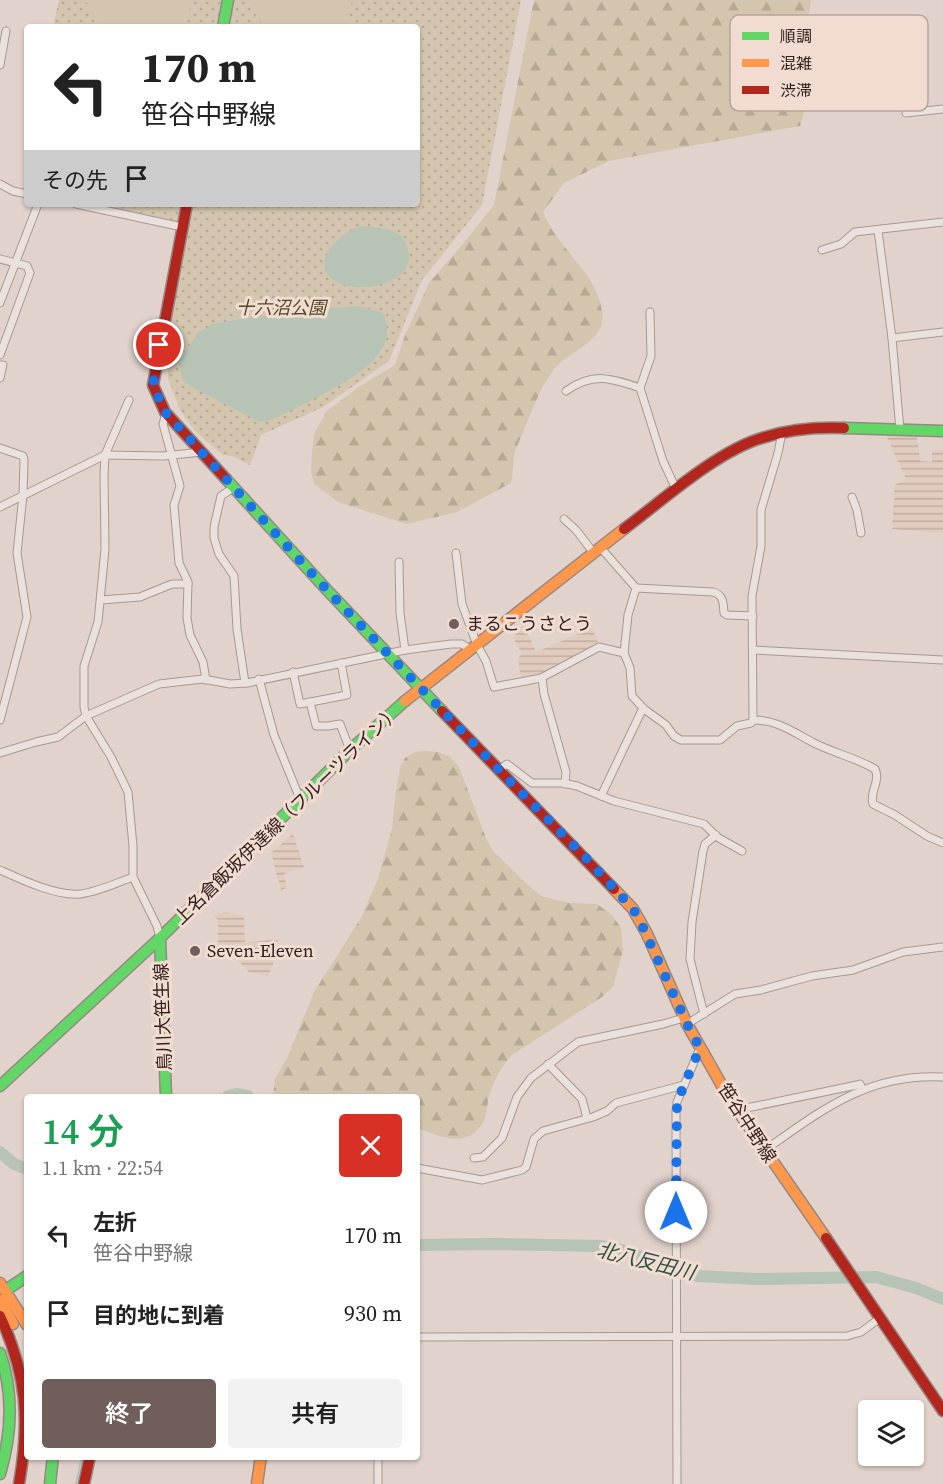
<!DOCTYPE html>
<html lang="ja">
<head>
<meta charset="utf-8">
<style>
	body { margin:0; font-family:"Source Serif 4","Noto Sans JP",serif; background:#f2f2f2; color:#222; height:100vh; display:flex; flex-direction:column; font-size:22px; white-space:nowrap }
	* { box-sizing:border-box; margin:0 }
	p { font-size:20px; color:#767676 }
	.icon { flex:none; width:33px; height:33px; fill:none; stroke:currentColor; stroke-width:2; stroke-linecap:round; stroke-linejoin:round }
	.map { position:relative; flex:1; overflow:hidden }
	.panel { position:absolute; left:24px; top:1094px; width:396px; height:366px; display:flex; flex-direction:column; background:#fff; border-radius:6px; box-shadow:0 2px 4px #0004 }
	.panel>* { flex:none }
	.top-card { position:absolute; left:24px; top:24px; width:396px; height:183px; border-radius:6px; box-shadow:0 2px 4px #0004; background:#fff; color:#222; overflow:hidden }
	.tools { position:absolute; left:858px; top:1400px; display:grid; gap:12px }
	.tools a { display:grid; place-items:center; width:66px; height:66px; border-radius:6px; background:#fff; box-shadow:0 2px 4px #0004; font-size:30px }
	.pin { position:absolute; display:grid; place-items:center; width:51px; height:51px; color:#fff; margin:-26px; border:3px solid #fff; border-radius:50%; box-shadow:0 2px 6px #0007 }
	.me { position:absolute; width:66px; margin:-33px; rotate:0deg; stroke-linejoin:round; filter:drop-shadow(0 0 4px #0008) }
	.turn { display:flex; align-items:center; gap:21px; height:126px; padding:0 18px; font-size:27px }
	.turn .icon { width:78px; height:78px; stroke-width:2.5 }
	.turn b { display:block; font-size:42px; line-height:51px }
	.then { display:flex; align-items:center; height:57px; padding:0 18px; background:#0003; gap:12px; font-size:22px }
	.round { display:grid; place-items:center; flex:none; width:63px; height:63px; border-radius:6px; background:#f2f2f2 }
	.headline { display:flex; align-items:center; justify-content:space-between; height:102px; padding:0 18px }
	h1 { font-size:36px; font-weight:600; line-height:45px; color:#1e9e55 }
	.action { display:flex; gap:12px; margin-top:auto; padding:12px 18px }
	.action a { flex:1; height:69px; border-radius:6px; background:#705e5b; color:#fff; font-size:24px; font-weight:600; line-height:69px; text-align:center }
	.action a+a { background:#f2f2f2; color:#222 }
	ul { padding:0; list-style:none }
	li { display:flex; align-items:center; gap:18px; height:78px; padding:0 18px }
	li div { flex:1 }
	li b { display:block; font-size:22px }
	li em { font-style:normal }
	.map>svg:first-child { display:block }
	.farmland { fill:url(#farmland-rules) }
	.grass { fill:url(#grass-dots) }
	.forest { fill:url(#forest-firs) }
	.garden { fill:#d3c5ae }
	.water { fill:#b6c3b5 }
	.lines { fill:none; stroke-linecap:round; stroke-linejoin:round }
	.stream { stroke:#b6c3b5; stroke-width:2 }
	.river { stroke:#b6c3b5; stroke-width:12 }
	.street-casing { stroke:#a69995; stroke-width:9 }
	.fast-casing { stroke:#968884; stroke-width:13 }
	.slow-casing { stroke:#968884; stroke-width:13 }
	.jam-casing { stroke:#968884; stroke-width:13 }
	.street { stroke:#eae0dc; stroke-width:7 }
	.fast { stroke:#63d668; stroke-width:10 }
	.slow { stroke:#ff974d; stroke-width:10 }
	.jam { stroke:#b3261e; stroke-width:10 }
	.route { stroke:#1a73e8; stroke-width:10; stroke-dasharray:0 18 }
	.poi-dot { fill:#705e5b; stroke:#f2dcd1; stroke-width:2 }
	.labels { text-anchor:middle; stroke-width:6; stroke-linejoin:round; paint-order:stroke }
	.park-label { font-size:18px; font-style:italic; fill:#4e4926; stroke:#f2dcd1 }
	.poi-label { font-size:18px; fill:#33201e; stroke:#f2dcd1; text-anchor:start }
	.street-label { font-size:18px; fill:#33201e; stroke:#f2dcd1 }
	.water-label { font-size:20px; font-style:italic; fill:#2e5242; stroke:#f2dcd1 }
	.key { fill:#f2dcd1; stroke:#b9a49b; stroke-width:1.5 }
	.key-label { font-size:16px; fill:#33201e }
</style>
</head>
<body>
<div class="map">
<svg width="943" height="1484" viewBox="0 0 943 1484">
	<defs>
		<pattern id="farmland-rules" width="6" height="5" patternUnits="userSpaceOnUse" patternTransform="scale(1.5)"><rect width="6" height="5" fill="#e0cbbc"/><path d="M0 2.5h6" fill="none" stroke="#c1aea1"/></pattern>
		<pattern id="grass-dots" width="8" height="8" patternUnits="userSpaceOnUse" patternTransform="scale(1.5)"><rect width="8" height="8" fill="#d3c5ae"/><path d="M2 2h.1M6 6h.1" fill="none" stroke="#b6a995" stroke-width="1.8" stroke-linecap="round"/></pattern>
		<pattern id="forest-firs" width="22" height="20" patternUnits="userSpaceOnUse" patternTransform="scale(1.5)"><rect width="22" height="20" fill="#d3c5ae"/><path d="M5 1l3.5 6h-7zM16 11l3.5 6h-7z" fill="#b6a995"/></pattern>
	</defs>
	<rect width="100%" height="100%" fill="#e1d2cb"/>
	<g class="farmland">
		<polygon points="886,435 917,436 920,461 932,462 932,450 943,450 943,533 892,529 895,485 906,479"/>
		<polygon points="524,626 536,652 592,628 599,645 540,675 521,678 518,658 522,654 513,637"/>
		<polygon points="293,834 304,867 284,874 287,888 281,890 271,853"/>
		<polygon points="227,912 244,917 245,943 277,939 279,950 268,976 249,972 234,956 218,948 218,920 212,914"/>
	</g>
	<polygon class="grass" points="59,0 521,0 482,205 422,280 389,361 323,407 261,435 250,465 232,456 223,455 195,431 180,410 168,378 167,343 189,224 94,204 417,204 417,27 53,27"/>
	<g class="forest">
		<path d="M534 0H811L807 26 814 81 800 126 609 161 564 183 543 212C557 248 596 272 602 311 607 341 571 350 555 368 540 387 533 408 524 430 521 438 516 447 514 456 513 465 513 474 511 483L457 512 407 524 338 502 314 484 311 471 312 452 314 434 327 411 360 386 395 365 405 335 429 283 463 244 494 205Z"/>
		<path d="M425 751 438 752 449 756 459 767 486 838 493 851 528 885 541 896 569 903 597 904 612 915 621 928 623 951 613 986 602 997 512 1055C501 1067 492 1083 488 1100 487 1106 487 1112 485 1118 472 1150 440 1138 417 1127V1096H273L275 1079 288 1056 314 992 361 918 378 879 392 829 395 797 400 767 405 758 415 752Z"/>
	</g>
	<g class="garden">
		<polygon points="85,0 192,0 185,27 102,27"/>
		<polygon points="253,0 352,0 346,27 267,27 256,17"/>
	</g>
	<g class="water">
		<path d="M360 226C372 227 386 227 396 233 402 236 405 241 407 247 416 275 386 286 365 287 354 288 343 286 334 280 308 261 341 233 360 226Z"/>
		<path d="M360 306 383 313C400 353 356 376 327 392 308 402 288 412 268 421L260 422 188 385 183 379 178 363 198 333 213 324 223 322 286 312Z"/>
	</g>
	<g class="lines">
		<polyline class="stream" points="76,1484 82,1456"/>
		<g class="river">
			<polyline points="228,1096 236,1094 248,1096"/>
			<polyline points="0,1152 14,1164 27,1169"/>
			<polyline points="417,1245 490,1244 601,1246 621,1250 698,1276 756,1279 876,1277 916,1288 943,1299"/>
		</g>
		<defs>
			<g id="street">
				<polyline points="0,65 6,31"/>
				<polyline points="906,113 943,109"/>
				<polyline points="0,184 13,191 27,194"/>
				<polyline points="76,204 182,227"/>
				<polyline points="878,230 892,338 900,430"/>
				<polyline points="822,250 841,244 855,232 943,222"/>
				<polyline points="0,259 27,266 30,273 0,355"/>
				<polyline points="0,303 38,204"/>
				<polyline points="892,338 943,332"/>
				<polyline points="0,365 3,365 0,378"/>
				<polyline points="640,388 651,356 650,312"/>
				<path d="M566 391C593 372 611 378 640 388L663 461 676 489"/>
				<polyline points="129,400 105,455 104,474 105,549 98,622 84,666 84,707 86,716 111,757 128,792 133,846 133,877 157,926 160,938"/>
				<polyline points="166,413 163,424 180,486 174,505 179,563 188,582 187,618 190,635 203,662 206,680"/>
				<path d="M782 432 778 453 761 510V546L752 596 753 720C778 720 793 732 814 743 834 753 856 758 875 769 881 782 869 791 873 804L895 815 927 836 943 843"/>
				<polyline points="0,448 23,456 24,460 23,495 17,553 27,617 0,720"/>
				<polyline points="233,488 221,496 214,527 214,538 219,554 234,576 237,629 245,683"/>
				<polyline points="852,497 857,510 861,533"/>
				<polyline points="0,507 105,455 163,456 202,452"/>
				<polyline points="564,519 576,530 593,552"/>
				<polyline points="600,547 636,588"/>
				<polyline points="456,553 462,604 477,645 486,661 494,687 541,678 599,647 624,653"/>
				<polyline points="399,562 400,613 405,650"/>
				<polyline points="101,600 140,597 172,584 188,584"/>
				<path d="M753 616 727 615 724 613C723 603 724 595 713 592L636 588 628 615 624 653 630 668 632 696 644 709 666 725 674 736 681 740H720L737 726 751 723 753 720"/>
				<polyline points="754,650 943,660"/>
				<polyline points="293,672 300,704 347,695 341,663"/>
				<polyline points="542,678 544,694 566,772 565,784"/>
				<polyline points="259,679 274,735 300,799"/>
				<polyline points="310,702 316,726 328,726 340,724 350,750"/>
				<polyline points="0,753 36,742 58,737 86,716 159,684 203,679 230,684 247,683 405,650 451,644 462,644 470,649"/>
				<polyline points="499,770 507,764 532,783 563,783 577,786 614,801 704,824 717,837 742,851"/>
				<polyline points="601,796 643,708"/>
				<path d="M0 870C22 880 56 896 80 894 98 892 116 883 133 877"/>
				<polyline points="704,1014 690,959 692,922 703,851 705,844 716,835"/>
				<polyline points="687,1024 735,994 761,990 812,976 853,970 903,952 943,947"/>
				<polyline points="548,1064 582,1099 587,1118"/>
				<polyline points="737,1110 857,1085 860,1084 863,1090"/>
				<path d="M765 1150C822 1110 868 1073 943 1077"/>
				<polyline points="474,1158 483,1157 502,1138 517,1097 531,1078 578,1042 663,1024 684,1018"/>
				<polyline points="417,1168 482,1180 522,1170 526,1167 534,1139 543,1131 593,1117 607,1111 616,1103 684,1085"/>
				<polyline points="417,1337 847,1336 861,1332 880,1318"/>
				<polyline points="378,1484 378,1456"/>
				<polyline points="677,1484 676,1111 677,1102 700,1048"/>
			</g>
			<g id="fast">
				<polyline points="223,27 228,0"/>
				<polyline points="844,428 943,431"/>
				<polyline points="226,479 327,590 442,711"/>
				<polyline points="160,938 166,1096"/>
				<polyline points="0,1086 160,938 350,750 405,701"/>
				<polyline points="6,1290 27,1276"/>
				<path d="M0 1353C14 1393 12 1433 0 1474"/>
				<polyline points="50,1484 53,1456"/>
			</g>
			<g id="slow">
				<polyline points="405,701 624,529"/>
				<polyline points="614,889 633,909 647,934 687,1024 729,1098 826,1238"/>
				<polyline points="0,1283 27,1325"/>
				<polyline points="0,1300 13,1324"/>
				<polyline points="257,1484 261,1456"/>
			</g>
			<g id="jam">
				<polyline points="187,204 153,385 165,412 226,479"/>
				<path d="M624 529C662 501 717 451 762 438 789 429 816 427 844 428"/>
				<polyline points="442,711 614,889"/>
				<polyline points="826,1238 943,1411"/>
				<path d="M0 1316C27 1374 30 1421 19 1484"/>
				<polyline points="84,1484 90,1456"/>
			</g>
		</defs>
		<use href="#street" class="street-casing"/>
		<use href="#fast" class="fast-casing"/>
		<use href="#slow" class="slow-casing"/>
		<use href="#jam" class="jam-casing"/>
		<use href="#street" class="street"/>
		<use href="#fast" class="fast"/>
		<use href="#slow" class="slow"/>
		<use href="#jam" class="jam"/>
	</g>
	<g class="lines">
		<polyline class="route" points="159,345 153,385 165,412 327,590 499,770 587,859 633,909 640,921 687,1024 700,1048 677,1102 676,1212"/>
	</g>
	<g class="poi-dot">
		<circle cx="454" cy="624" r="6"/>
		<circle cx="195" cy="951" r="6"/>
	</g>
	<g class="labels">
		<g class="park-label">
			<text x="281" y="314">十六沼公園</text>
		</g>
		<g class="poi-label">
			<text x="466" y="630">まるこうさとう</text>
			<text x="207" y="957">Seven-Eleven</text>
		</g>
		<g class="street-label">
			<text transform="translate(287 815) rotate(-44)" y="6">上名倉飯坂伊達線（フルーツライン）</text>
			<text transform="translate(163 1017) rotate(-92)" y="6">鳥川大笹生線</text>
			<text transform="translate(747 1123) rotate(57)" y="6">笹谷中野線</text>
		</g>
		<g class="water-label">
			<text transform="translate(646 1261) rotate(14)" y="7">北八反田川</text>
		</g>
	</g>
	<rect x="730" y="15" width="198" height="96" rx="9" class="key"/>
	<rect x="742" y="32" width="27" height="8" fill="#63d668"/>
	<rect x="742" y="59" width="27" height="8" fill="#ff974d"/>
	<rect x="742" y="86" width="27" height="8" fill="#b3261e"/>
	<g class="key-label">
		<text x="780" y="42">順調</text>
		<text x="780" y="69">混雑</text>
		<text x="780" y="96">渋滞</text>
	</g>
</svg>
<div class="tools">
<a><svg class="icon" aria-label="layers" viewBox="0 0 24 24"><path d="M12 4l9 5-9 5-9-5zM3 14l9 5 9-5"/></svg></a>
</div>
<div class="pin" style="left:159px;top:345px;background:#d93025"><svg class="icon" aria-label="arrive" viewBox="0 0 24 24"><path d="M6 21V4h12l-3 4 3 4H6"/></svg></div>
<svg class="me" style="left:676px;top:1212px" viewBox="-20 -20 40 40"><circle r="19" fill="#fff"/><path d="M0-13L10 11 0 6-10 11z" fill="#1a73e8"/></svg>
<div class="top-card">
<div class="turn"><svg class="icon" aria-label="left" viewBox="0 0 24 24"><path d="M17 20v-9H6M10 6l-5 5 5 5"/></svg><div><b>170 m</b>笹谷中野線</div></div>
<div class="then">その先<svg class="icon" aria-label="arrive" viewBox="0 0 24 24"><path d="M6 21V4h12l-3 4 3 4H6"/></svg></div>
</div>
<section class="panel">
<div class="headline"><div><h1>14 分</h1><p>1.1 km · 22:54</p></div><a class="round" style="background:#d93025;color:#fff"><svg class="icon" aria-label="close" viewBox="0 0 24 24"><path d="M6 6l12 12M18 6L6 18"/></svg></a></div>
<ul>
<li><svg class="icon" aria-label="left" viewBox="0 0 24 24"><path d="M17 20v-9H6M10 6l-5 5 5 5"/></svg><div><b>左折</b><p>笹谷中野線</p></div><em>170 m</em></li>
<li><svg class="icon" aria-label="arrive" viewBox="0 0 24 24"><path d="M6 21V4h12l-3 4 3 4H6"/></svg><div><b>目的地に到着</b></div><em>930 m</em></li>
</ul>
<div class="action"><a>終了</a><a>共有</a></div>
</section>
</div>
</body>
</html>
